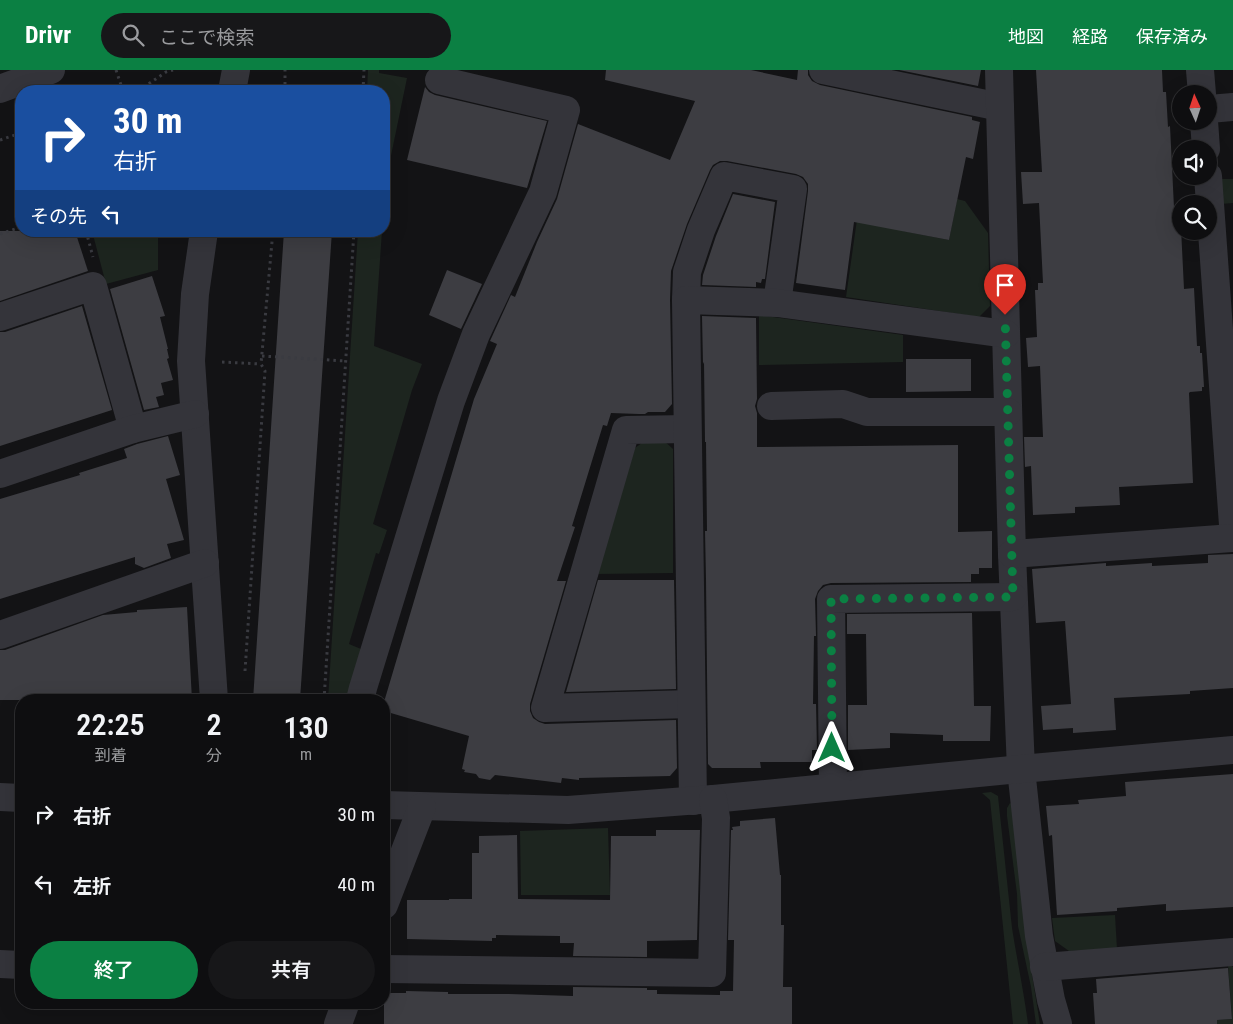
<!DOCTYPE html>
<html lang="ja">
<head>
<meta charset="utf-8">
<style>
	body { margin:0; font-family:"Roboto Condensed","Noto Sans JP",sans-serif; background:#171719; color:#f1f3f6; height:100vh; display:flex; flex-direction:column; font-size:19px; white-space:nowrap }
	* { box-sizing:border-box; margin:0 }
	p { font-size:16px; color:#9b9c9f }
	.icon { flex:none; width:28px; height:28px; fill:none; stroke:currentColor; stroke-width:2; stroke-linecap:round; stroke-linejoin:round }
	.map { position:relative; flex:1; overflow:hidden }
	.drawer { position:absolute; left:15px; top:624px; width:375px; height:315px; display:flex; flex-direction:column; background:#0e0e10; border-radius:20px; box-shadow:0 5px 20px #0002,0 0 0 1px #2e2e30 }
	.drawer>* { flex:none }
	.top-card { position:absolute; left:15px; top:15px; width:375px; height:152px; border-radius:20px; box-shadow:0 5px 20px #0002,0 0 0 1px #2e2e30; background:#1a4fa0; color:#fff; overflow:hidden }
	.needle { width:32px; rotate:357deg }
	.fabs { position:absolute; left:1172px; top:15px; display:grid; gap:10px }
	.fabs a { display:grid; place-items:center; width:45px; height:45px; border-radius:50%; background:#0e0e10; box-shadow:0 5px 20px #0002,0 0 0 1px #2e2e30; font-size:25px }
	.pin { position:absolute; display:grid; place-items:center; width:42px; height:42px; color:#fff; margin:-51px -21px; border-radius:50% 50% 50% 0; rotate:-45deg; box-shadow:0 0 5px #0007 }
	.pin .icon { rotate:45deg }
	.me { position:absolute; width:55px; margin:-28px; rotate:0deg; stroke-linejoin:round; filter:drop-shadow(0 0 4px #0008) }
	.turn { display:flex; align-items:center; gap:18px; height:105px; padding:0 15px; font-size:22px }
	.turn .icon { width:65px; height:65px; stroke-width:2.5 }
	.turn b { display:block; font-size:35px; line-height:42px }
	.then { display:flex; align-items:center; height:48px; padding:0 15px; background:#0003; gap:10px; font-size:19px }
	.eta { display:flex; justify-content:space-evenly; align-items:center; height:85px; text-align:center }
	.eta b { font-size:30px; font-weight:600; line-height:35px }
	.action { display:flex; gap:10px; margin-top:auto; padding:10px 15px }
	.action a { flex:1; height:58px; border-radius:30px; background:#0b8043; color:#fff; font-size:20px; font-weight:600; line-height:58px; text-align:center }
	.action a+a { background:#171719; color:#f1f3f6 }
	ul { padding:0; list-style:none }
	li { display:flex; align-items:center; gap:15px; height:70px; padding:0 15px }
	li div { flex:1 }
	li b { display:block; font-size:19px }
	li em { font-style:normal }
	header { display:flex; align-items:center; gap:30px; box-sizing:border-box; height:70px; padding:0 25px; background:#0b8043; color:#fff }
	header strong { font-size:24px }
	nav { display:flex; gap:28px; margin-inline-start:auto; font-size:18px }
	.search { width:350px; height:45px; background:#171719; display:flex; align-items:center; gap:12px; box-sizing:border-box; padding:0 18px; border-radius:28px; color:#9b9c9f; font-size:19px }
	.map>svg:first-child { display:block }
	.green { fill:#1d251f }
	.building { fill:#3d3d42 }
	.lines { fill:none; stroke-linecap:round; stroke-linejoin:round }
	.path { stroke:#3a3b41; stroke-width:3; stroke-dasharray:2.5 4; stroke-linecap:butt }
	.minor { stroke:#34343a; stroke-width:28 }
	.route { stroke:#0b8043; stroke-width:9; stroke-dasharray:0 16.2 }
</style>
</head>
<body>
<header>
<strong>Drivr</strong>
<div class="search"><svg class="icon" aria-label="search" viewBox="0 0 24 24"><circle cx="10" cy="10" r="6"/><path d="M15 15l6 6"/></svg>ここで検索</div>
<nav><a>地図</a><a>経路</a><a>保存済み</a></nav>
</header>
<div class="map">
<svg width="1233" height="954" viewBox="0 0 1233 954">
	<rect width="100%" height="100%" fill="#131315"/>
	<g class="green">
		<polygon points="368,0 379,0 379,3 407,8 386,110 384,142 384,21 367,21"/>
		<polygon points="865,93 903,161 949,170 957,129 965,131 988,163 990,236 979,247 846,227"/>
		<polygon points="1219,109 1233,109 1233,133 1221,134"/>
		<polygon points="92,161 158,161 158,200 106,214"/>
		<polygon points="358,161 382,161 374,276 422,294 412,320 373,454 387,460 379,484 376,483 349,574 361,579 346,630 328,630"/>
		<polygon points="759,245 903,265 903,292 759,295"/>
		<polygon points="646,370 663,370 673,379 673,503 596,504 635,378"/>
		<path d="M991 722 998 726 1012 858C1017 890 1024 922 1028 954H1013L990 730 982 723Z"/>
		<polygon points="1010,733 1014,736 1027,874 1040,954 1036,954 1031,917 1018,856 1017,824 1007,746 1007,738"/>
		<polygon points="608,758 610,825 521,825 520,761"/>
		<polygon points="1115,845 1117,879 1069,881 1055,871 1052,848"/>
		<polygon points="1230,894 1233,897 1233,954 1217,954 1217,950 1232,949 1228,895"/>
	</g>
	<g class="building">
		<polygon points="606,0 751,0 797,10 798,0 808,0 808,5 812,11 820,15 972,47 972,50 980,52 973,89 966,87 949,170 854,152 845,220 796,213 808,121 808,114 803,107 796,104 727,91 720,91 713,95 710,100 687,154 671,201 670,230 672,334 665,342 648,342 645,344 639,344 611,343 607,356 603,355 572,456 575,457 557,511 566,511 530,634 530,641 533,648 539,652 545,654 676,650 677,698 670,706 579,708 579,710 562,708 561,713 495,705 490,710 479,708 476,704 464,702 465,700 462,699 469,666 384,641 384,632 474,329 497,274 490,271 511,225 515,227 537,172 557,129 578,54 670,90 695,31 605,10"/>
		<polygon points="899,0 981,0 978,16"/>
		<polygon points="1036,0 1162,0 1163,22 1166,22 1168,57 1170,56 1175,158 1181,158 1184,219 1194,218 1197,276 1200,276 1200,283 1202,283 1204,317 1202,317 1202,321 1190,322 1189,323 1193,413 1119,417 1120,435 1075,437 1075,443 1033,445 1031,396 1025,397 1024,367 1043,367 1040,296 1028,297 1026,268 1037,267 1035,220 1038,220 1038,213 1043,213 1039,133 1023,134 1021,102 1042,102"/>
		<polygon points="425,17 429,22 435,25 547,51 527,118 407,90"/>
		<polygon points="733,124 775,132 765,209 762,209 761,213 756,212 756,217 702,215 703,205 716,166"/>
		<polygon points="0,161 75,161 88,201 0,231"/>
		<polygon points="284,161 332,161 322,306 300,630 253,630"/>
		<polygon points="447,200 482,214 461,259 429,245"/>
		<polygon points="152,206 165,246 160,247 168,279 167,279 169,288 167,289 173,310 161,313 164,325 156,327 159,337 144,340 110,219"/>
		<polygon points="82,236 112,340 0,376 0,262 5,262"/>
		<polygon points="702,246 756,248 757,329 755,336 757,343 757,377 958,375 958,462 992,461 992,498 979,498 979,504 971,504 971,512 831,513 823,515 818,521 815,529 816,565 816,566 814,566 813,634 816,634 817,680 812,680 812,692 760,692 761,698 712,698 708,694 706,509 705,461 707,461 706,372 705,372 704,292 703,294"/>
		<polygon points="906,289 971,289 971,321 906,322"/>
		<polygon points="168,366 180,405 166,409 184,470 167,474 171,488 144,498 135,494 135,487 0,529 0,429 80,405 79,403 127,388 124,379 137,374"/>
		<polygon points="1233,484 1233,618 1190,621 1190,624 1114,628 1116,660 1073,663 1073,658 1043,660 1041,636 1071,634 1065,551 1036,553 1032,499 1106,493 1106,496 1152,493 1152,496 1208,493 1208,485"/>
		<polygon points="598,510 674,510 676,619 566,622"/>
		<polygon points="187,537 192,630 0,630 0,580 5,580 103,545 137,542 137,540"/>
		<polygon points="972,543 974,636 991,636 990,671 943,671 943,665 890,663 890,678 848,680 848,635 867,635 866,564 847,564 847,544"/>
		<polygon points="1233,704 1233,837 1166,841 1166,834 1117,838 1117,841 1057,845 1052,765 1049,766 1046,736 1079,734 1078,730 1126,726 1125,712"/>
		<polygon points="775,748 780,805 781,805 781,855 784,855 783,917 792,917 792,954 384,954 384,923 406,923 406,921 448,922 448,924 509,924 573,926 573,917 647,918 647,920 657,920 657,924 720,925 720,921 733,921 734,870 728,870 731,760 733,760 732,757 740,756 740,751"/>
		<polygon points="656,760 700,760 697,870 647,871 647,887 573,886 574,873 560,873 560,866 496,865 496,868 492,868 492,871 407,869 407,830 449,830 449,829 472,829 472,783 479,783 479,766 517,765 518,829 610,830 611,766 656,766"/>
		<polygon points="1228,898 1232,949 1217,950 1217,954 1095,954 1093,923 1097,923 1096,909"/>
	</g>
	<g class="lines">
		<g class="path">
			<polyline points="116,0 123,21"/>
			<polyline points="138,21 166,2 173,0"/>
			<polyline points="285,21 285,0"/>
			<polyline points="363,21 364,0"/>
			<polyline points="0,70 21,63"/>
			<polyline points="86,161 93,187"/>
			<polyline points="0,164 21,157"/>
			<polyline points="262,286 346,291"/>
			<polyline points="222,292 261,294"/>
			<polyline points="245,601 265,301 261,294 273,161"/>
			<polyline points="324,630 354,161"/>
		</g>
		<g class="minor">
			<polyline points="823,0 1000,37"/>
			<polyline points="999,0 1012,484 1021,699 1039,866 1051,930 1058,954"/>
			<polyline points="1200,0 1202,24"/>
			<polyline points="0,19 51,0"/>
			<polyline points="232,21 236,0"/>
			<polyline points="1209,39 1233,37"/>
			<polyline points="1204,51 1206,79"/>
			<polyline points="1208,106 1233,455"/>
			<polyline points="204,161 195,224 191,291 214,630"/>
			<polyline points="686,230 687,202 701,160 724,106 793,119 777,233"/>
			<polyline points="0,247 93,216 133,359"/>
			<polyline points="771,336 843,334 867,342 1008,342"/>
			<polyline points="687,359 626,360 545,638 691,634"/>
			<polyline points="0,404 133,359 195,344"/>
			<polyline points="1012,484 1233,468"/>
			<polyline points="0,565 205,493"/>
			<polyline points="360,630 363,618 451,331 476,264 543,122 566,40 439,10"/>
			<polyline points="833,717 831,529 1013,527"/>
			<polyline points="0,727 21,728"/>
			<polyline points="693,731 686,230 777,233 1006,264"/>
			<polyline points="384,735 568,740 713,729 1021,699 1233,680"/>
			<polyline points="384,835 422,737"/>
			<polyline points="0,894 21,895"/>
			<polyline points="1044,897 1233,882"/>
			<polyline points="384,899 712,903 716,748 713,729"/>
			<polyline points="338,954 346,932"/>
		</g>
	</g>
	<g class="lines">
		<polyline class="route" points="832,678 831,529 1013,527 1005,245"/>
	</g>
</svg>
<div class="fabs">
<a><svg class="needle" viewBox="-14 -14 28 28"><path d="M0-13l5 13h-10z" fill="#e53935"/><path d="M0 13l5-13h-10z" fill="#9b9c9f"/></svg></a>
<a><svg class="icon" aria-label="sound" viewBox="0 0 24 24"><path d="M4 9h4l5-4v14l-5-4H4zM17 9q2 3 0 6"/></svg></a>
<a><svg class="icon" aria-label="search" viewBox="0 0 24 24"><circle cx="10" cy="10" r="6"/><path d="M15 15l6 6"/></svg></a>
</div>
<div class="pin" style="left:1005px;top:245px;background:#d93025"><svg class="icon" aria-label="arrive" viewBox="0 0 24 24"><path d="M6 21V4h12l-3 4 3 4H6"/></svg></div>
<svg class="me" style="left:832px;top:678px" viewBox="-20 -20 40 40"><path d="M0-17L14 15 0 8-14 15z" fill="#0b8043" stroke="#fff" stroke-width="4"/></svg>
<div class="top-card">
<div class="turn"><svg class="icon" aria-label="right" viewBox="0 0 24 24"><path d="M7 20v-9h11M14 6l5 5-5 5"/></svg><div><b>30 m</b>右折</div></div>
<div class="then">その先<svg class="icon" aria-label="left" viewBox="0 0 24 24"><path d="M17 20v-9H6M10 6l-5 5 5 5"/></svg></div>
</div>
<section class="drawer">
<div class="eta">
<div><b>22:25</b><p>到着</p></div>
<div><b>2</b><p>分</p></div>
<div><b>130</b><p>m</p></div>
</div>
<ul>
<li><svg class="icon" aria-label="right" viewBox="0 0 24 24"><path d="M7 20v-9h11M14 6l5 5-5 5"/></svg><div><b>右折</b></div><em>30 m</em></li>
<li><svg class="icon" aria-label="left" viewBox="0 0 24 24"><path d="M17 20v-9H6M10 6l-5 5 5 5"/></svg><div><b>左折</b></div><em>40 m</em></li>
</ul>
<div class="action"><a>終了</a><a>共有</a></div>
</section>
</div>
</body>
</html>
